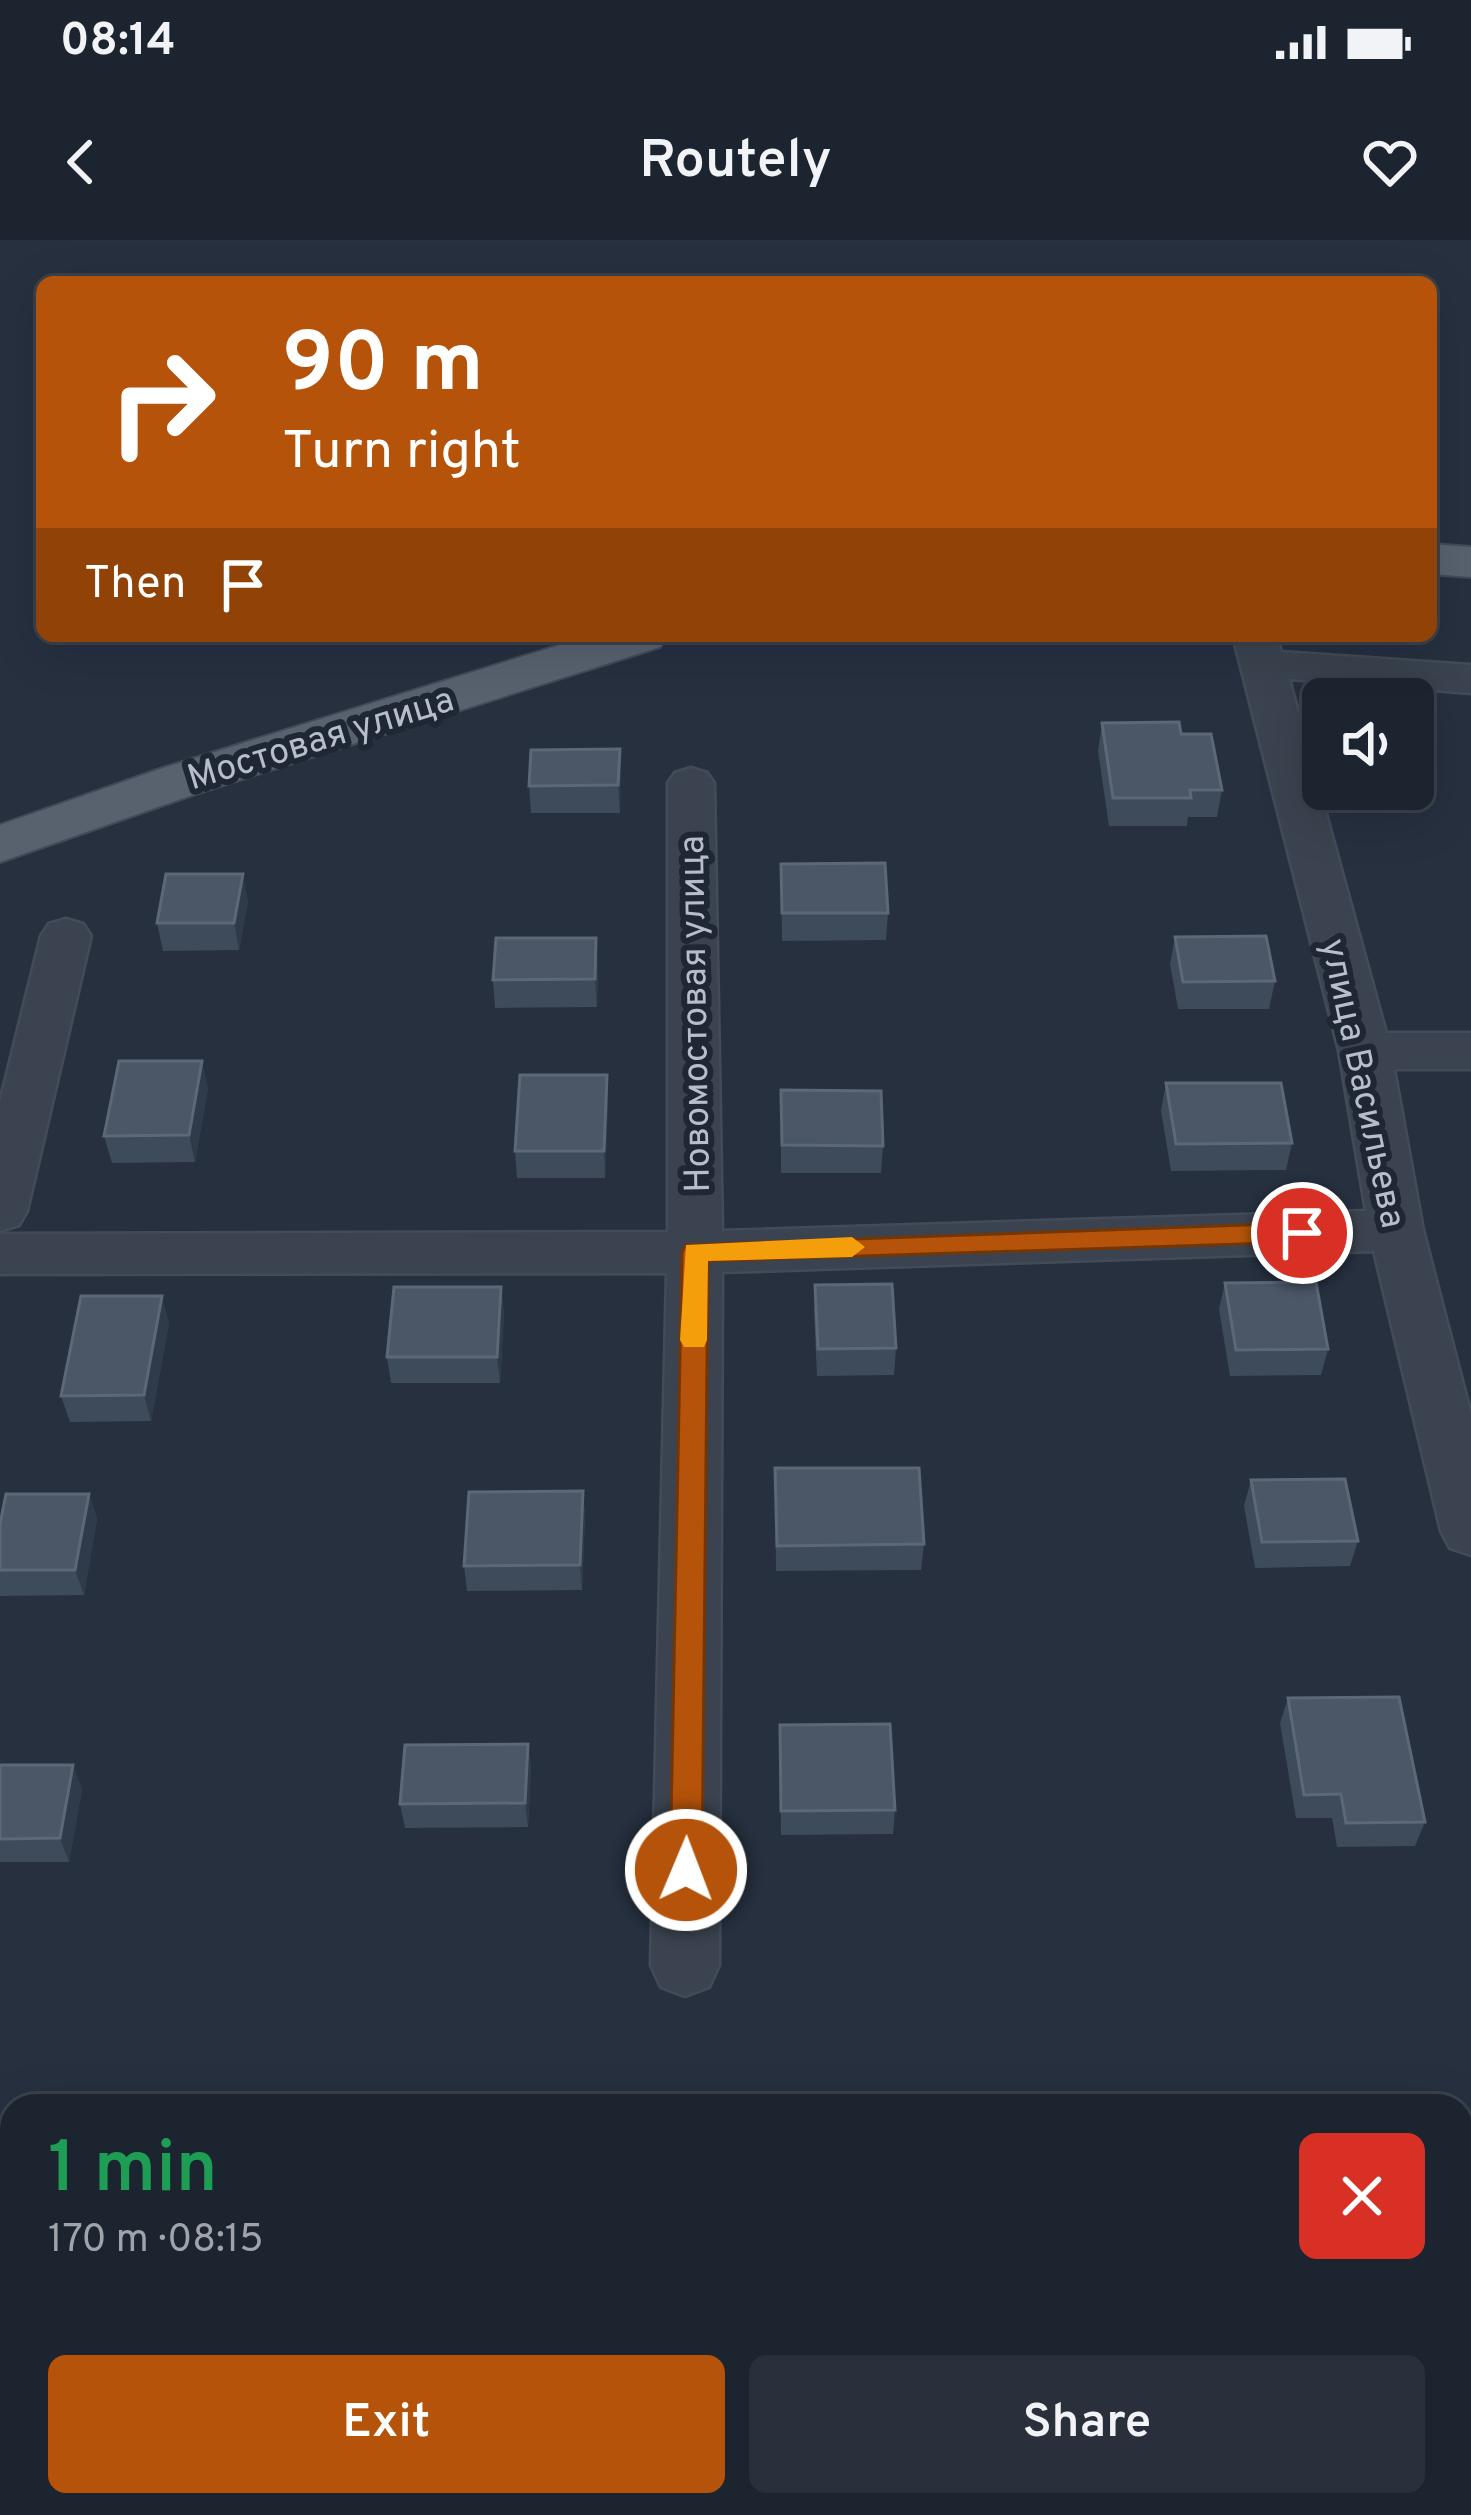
<!DOCTYPE html>
<html lang="en">
<head>
<meta charset="utf-8">
<style>
	body { margin:0; font-family:Overpass,sans-serif; background:#29303b; color:#f1f3f6; height:100vh; display:flex; flex-direction:column; font-size:45px; white-space:nowrap }
	* { box-sizing:border-box; margin:0 }
	p { font-size:39px; color:#a0a4aa }
	.icon { flex:none; width:66px; height:66px; fill:none; stroke:currentColor; stroke-width:2; stroke-linecap:round; stroke-linejoin:round }
	.map { position:relative; flex:1; overflow:hidden }
	.drawer { position:absolute; left:0px; top:1854px; width:1473px; height:423px; display:flex; flex-direction:column; background:#1c242f; border-radius:36px 36px 0 0; box-shadow:0 12px 48px #0002,0 0 0 3px #3a414b }
	.drawer>* { flex:none }
	.top-card { position:absolute; left:36px; top:36px; width:1401px; height:366px; border-radius:18px; box-shadow:0 12px 48px #0002,0 0 0 3px #3a414b; background:#b45309; color:#fff; overflow:hidden }
	.tools { position:absolute; left:1302px; top:438px; display:grid; gap:24px }
	.tools a { display:grid; place-items:center; width:132px; height:132px; border-radius:18px; background:#1c242f; box-shadow:0 12px 48px #0002,0 0 0 3px #3a414b; font-size:60px }
	.pin { position:absolute; display:grid; place-items:center; width:102px; height:102px; color:#fff; margin:-51px; border:6px solid #fff; border-radius:50%; box-shadow:0 3px 12px #0007 }
	.me { position:absolute; width:132px; margin:-66px; rotate:1deg; stroke-linejoin:round; filter:drop-shadow(0 0 9px #0008) }
	.turn { display:flex; align-items:center; gap:42px; height:252px; padding:0 48px; font-size:54px }
	.turn .icon { width:156px; height:156px; stroke-width:2.5 }
	.turn b { display:block; font-size:84px; line-height:102px }
	.then { display:flex; align-items:center; height:114px; padding:0 48px; background:#0003; gap:24px; font-size:45px }
	.round { display:grid; place-items:center; flex:none; width:126px; height:126px; border-radius:18px; background:#29303b }
	.headline { display:flex; align-items:center; justify-content:space-between; height:204px; padding:0 48px }
	h1 { font-size:72px; font-weight:600; line-height:90px; color:#1e9e55 }
	.action { display:flex; gap:24px; margin-top:auto; padding:24px 48px }
	.action a { flex:1; height:138px; border-radius:18px; background:#b45309; color:#fff; font-size:48px; font-weight:600; line-height:138px; text-align:center }
	.action a+a { background:#29303b; color:#f1f3f6 }
	.status { display:flex; justify-content:space-between; align-items:center; height:84px; padding:0 60px; background:#1c242f; direction:ltr }
	.status svg { height:33px; fill:currentColor }
	header { display:flex; justify-content:space-between; align-items:center; height:156px; padding:0 48px; background:#1c242f; font-size:54px; font-weight:600 }
	.map>svg:first-child { display:block }
	.lines { fill:none; stroke-linecap:round; stroke-linejoin:round }
	.minor-casing { stroke:#434b58; stroke-width:5 }
	.major-casing { stroke:#434b58; stroke-width:4 }
	.minor { fill:#3a434f; fill-rule:evenodd }
	.major { fill:#58626f; fill-rule:evenodd }
	.wall { fill:#3e4b5b }
	.shaded-wall { fill:#2f3b4b }
	.building { fill:#4b5767; stroke:#5c6777; stroke-width:3 }
	.route { fill:#b45309; stroke:#753606; stroke-width:3 }
	.slow { fill:#f59e0b }
	.labels { text-anchor:middle; stroke-width:12; stroke-linejoin:round; paint-order:stroke }
	.street-label { font-size:36px; fill:#b6beca; stroke:#1f2734 }
</style>
</head>
<body>
<div class="status"><b>08:14</b><svg viewBox="0 0 49 12"><path d="M0 12V9h3v3zM5 12V6h3v6zM10 12V3h3v9zM15 12V0h3v12zM26 1h20v11H26zM47 4h2v5h-2z"/></svg></div>
<header><svg class="icon" aria-label="back" viewBox="0 0 24 24"><path d="M15 5l-7 7 7 7"/></svg>Routely<svg class="icon" aria-label="heart" viewBox="0 0 24 24"><path d="M12 20l-8-8c-3-5 5-10 8-4 3-6 11-1 8 4z"/></svg></header>
<div class="map">
<svg width="1471" height="2275" viewBox="0 0 1471 2275">
	<rect width="100%" height="100%" fill="#26303f"/>
	<g class="lines">
		<defs>
			<g id="minor">
				<polygon points="1233,396 1277,396 1281,412 1471,425 1471,453 1289,439 1386,793 1471,793 1471,829 1394,829 1423,990 1471,1175 1471,1315 1450,1308 1441,1291 1374,1011 722,1032 719,1725 709,1747 685,1756 661,1747 651,1725 667,1033 0,1034 0,994 668,992 668,543 675,533 691,528 707,533 714,543 722,991 1366,971 1339,811"/>
				<polygon points="66,679 83,684 91,696 27,971 19,985 0,991 0,862 41,696 49,684"/>
				<polygon points="0,1942 12,1946 12,2016 0,2012"/>
				<polygon points="291,2265 372,2265 376,2275 295,2275"/>
			</g>
			<g id="major">
				<polygon points="1431,304 1471,307 1471,337 1431,334"/>
				<polygon points="589,396 667,396 660,407 201,552 0,622 0,585 163,528"/>
			</g>
		</defs>
		<use href="#minor" class="minor-casing"/>
		<use href="#major" class="major-casing"/>
		<use href="#minor" class="minor"/>
		<use href="#major" class="major"/>
	</g>
	<g class="wall">
		<polygon points="1102,483 1181,494 1222,550 1217,577 1188,577 1187,586 1109,586 1098,511"/>
		<polygon points="620,509 620,573 531,573 529,546"/>
		<polygon points="781,624 888,673 886,700 782,701"/>
		<polygon points="248,661 239,710 163,711 157,683"/>
		<polygon points="1175,697 1275,741 1269,769 1178,769 1170,724"/>
		<polygon points="598,725 597,767 495,768 493,740"/>
		<polygon points="607,835 608,862 605,938 517,938 515,911"/>
		<polygon points="1166,843 1292,903 1286,930 1171,931 1161,871"/>
		<polygon points="208,848 195,922 112,923 104,896"/>
		<polygon points="781,850 883,906 881,933 781,933"/>
		<polygon points="1225,1043 1328,1109 1321,1135 1230,1136 1219,1069"/>
		<polygon points="815,1045 896,1108 894,1135 817,1136 814,1071"/>
		<polygon points="501,1047 504,1073 500,1143 391,1143 387,1117"/>
		<polygon points="169,1083 151,1181 70,1182 61,1156"/>
		<polygon points="775,1228 924,1304 921,1330 776,1331"/>
		<polygon points="1251,1240 1358,1301 1350,1326 1255,1328 1244,1266"/>
		<polygon points="583,1251 585,1277 582,1350 467,1351 464,1326"/>
		<polygon points="89,1254 97,1279 84,1355 0,1356 0,1330"/>
		<polygon points="1288,1458 1425,1582 1415,1606 1337,1607 1332,1578 1296,1578 1280,1483"/>
		<polygon points="780,1485 895,1570 893,1594 781,1595"/>
		<polygon points="528,1504 531,1529 528,1587 405,1588 400,1564"/>
		<polygon points="0,1525 82,1549 69,1622 0,1622"/>
		<polygon points="491,2265 665,2265 668,2269 669,2275 500,2275"/>
	</g>
	<g class="shaded-wall">
		<polygon points="620,509 621,537 620,573 618,545"/>
		<polygon points="243,634 248,661 239,710 234,683"/>
		<polygon points="596,698 598,725 597,767 595,739"/>
		<polygon points="202,821 208,848 195,922 189,895"/>
		<polygon points="607,835 608,862 605,938 604,911"/>
		<polygon points="501,1047 504,1073 500,1143 497,1117"/>
		<polygon points="162,1056 169,1083 151,1181 144,1155"/>
		<polygon points="583,1251 585,1277 582,1350 580,1325"/>
		<polygon points="89,1254 97,1279 84,1355 75,1330"/>
		<polygon points="528,1504 531,1529 528,1587 525,1563"/>
		<polygon points="73,1525 82,1549 69,1622 60,1598"/>
		<polygon points="59,2265 88,2265 77,2275 47,2275"/>
	</g>
	<g class="building">
		<polygon points="1179,482 1181,494 1211,494 1222,550 1190,550 1191,558 1113,558 1102,483"/>
		<polygon points="620,509 618,545 529,546 531,510"/>
		<polygon points="885,623 888,673 782,673 781,624"/>
		<polygon points="166,634 243,634 234,683 157,683"/>
		<polygon points="1266,696 1275,741 1183,742 1175,697"/>
		<polygon points="496,698 596,698 595,739 493,740"/>
		<polygon points="119,821 202,821 189,895 104,896"/>
		<polygon points="520,835 607,835 604,911 515,911"/>
		<polygon points="1166,843 1281,843 1292,903 1176,904"/>
		<polygon points="781,850 881,851 883,906 782,905"/>
		<polygon points="1316,1042 1328,1109 1236,1110 1225,1043"/>
		<polygon points="892,1044 896,1108 818,1109 815,1045"/>
		<polygon points="394,1047 501,1047 497,1117 387,1117"/>
		<polygon points="81,1056 162,1056 144,1155 61,1156"/>
		<polygon points="775,1228 919,1228 924,1304 777,1306"/>
		<polygon points="1345,1239 1358,1301 1262,1302 1251,1240"/>
		<polygon points="583,1251 580,1325 464,1326 469,1252"/>
		<polygon points="6,1254 89,1254 75,1330 0,1330 0,1284"/>
		<polygon points="1399,1457 1425,1582 1346,1583 1341,1554 1304,1555 1288,1458"/>
		<polygon points="890,1484 895,1570 781,1571 780,1485"/>
		<polygon points="528,1504 525,1563 400,1564 405,1505"/>
		<polygon points="0,1525 73,1525 60,1598 0,1599"/>
		<polygon points="12,2177 12,2265 59,2265 47,2275 13,2275 0,2258 0,2187"/>
		<polygon points="502,2265 665,2265 668,2269 662,2275 510,2275"/>
	</g>
	<polygon class="route" points="1302,983 1315,993 1302,1002 708,1021 702,1630 697,1640 686,1644 675,1640 670,1630 682,1012 686,1005"/>
	<polygon class="slow" points="852,997 865,1007 852,1017 708,1021 707,1100 704,1107 684,1107 680,1100 686,1005"/>
	<g class="labels">
		<g class="street-label">
			<text transform="translate(320 497) rotate(-17)" y="13">Мостовая улица</text>
			<text transform="translate(693 774) rotate(-91)" y="13">Новомостовая улица</text>
			<text transform="translate(1365 843) rotate(78)" y="13">улица Васильева</text>
		</g>
	</g>
</svg>
<div class="tools">
<a><svg class="icon" aria-label="sound" viewBox="0 0 24 24"><path d="M4 9h4l5-4v14l-5-4H4zM17 9q2 3 0 6"/></svg></a>
</div>
<div class="pin" style="left:1302px;top:993px;background:#d93025"><svg class="icon" aria-label="arrive" viewBox="0 0 24 24"><path d="M6 21V4h12l-3 4 3 4H6"/></svg></div>
<svg class="me" style="left:686px;top:1630px" viewBox="-20 -20 40 40"><circle r="17" fill="#b45309" stroke="#fff" stroke-width="3"/><path d="M0-11L8 9 0 5-8 9z" fill="#fff"/></svg>
<div class="top-card">
<div class="turn"><svg class="icon" aria-label="right" viewBox="0 0 24 24"><path d="M7 20v-9h11M14 6l5 5-5 5"/></svg><div><b>90 m</b>Turn right</div></div>
<div class="then">Then<svg class="icon" aria-label="arrive" viewBox="0 0 24 24"><path d="M6 21V4h12l-3 4 3 4H6"/></svg></div>
</div>
<section class="drawer">
<div class="headline"><div><h1>1 min</h1><p>170 m · 08:15</p></div><a class="round" style="background:#d93025;color:#fff"><svg class="icon" aria-label="close" viewBox="0 0 24 24"><path d="M6 6l12 12M18 6L6 18"/></svg></a></div>
<div class="action"><a>Exit</a><a>Share</a></div>
</section>
</div>
</body>
</html>
